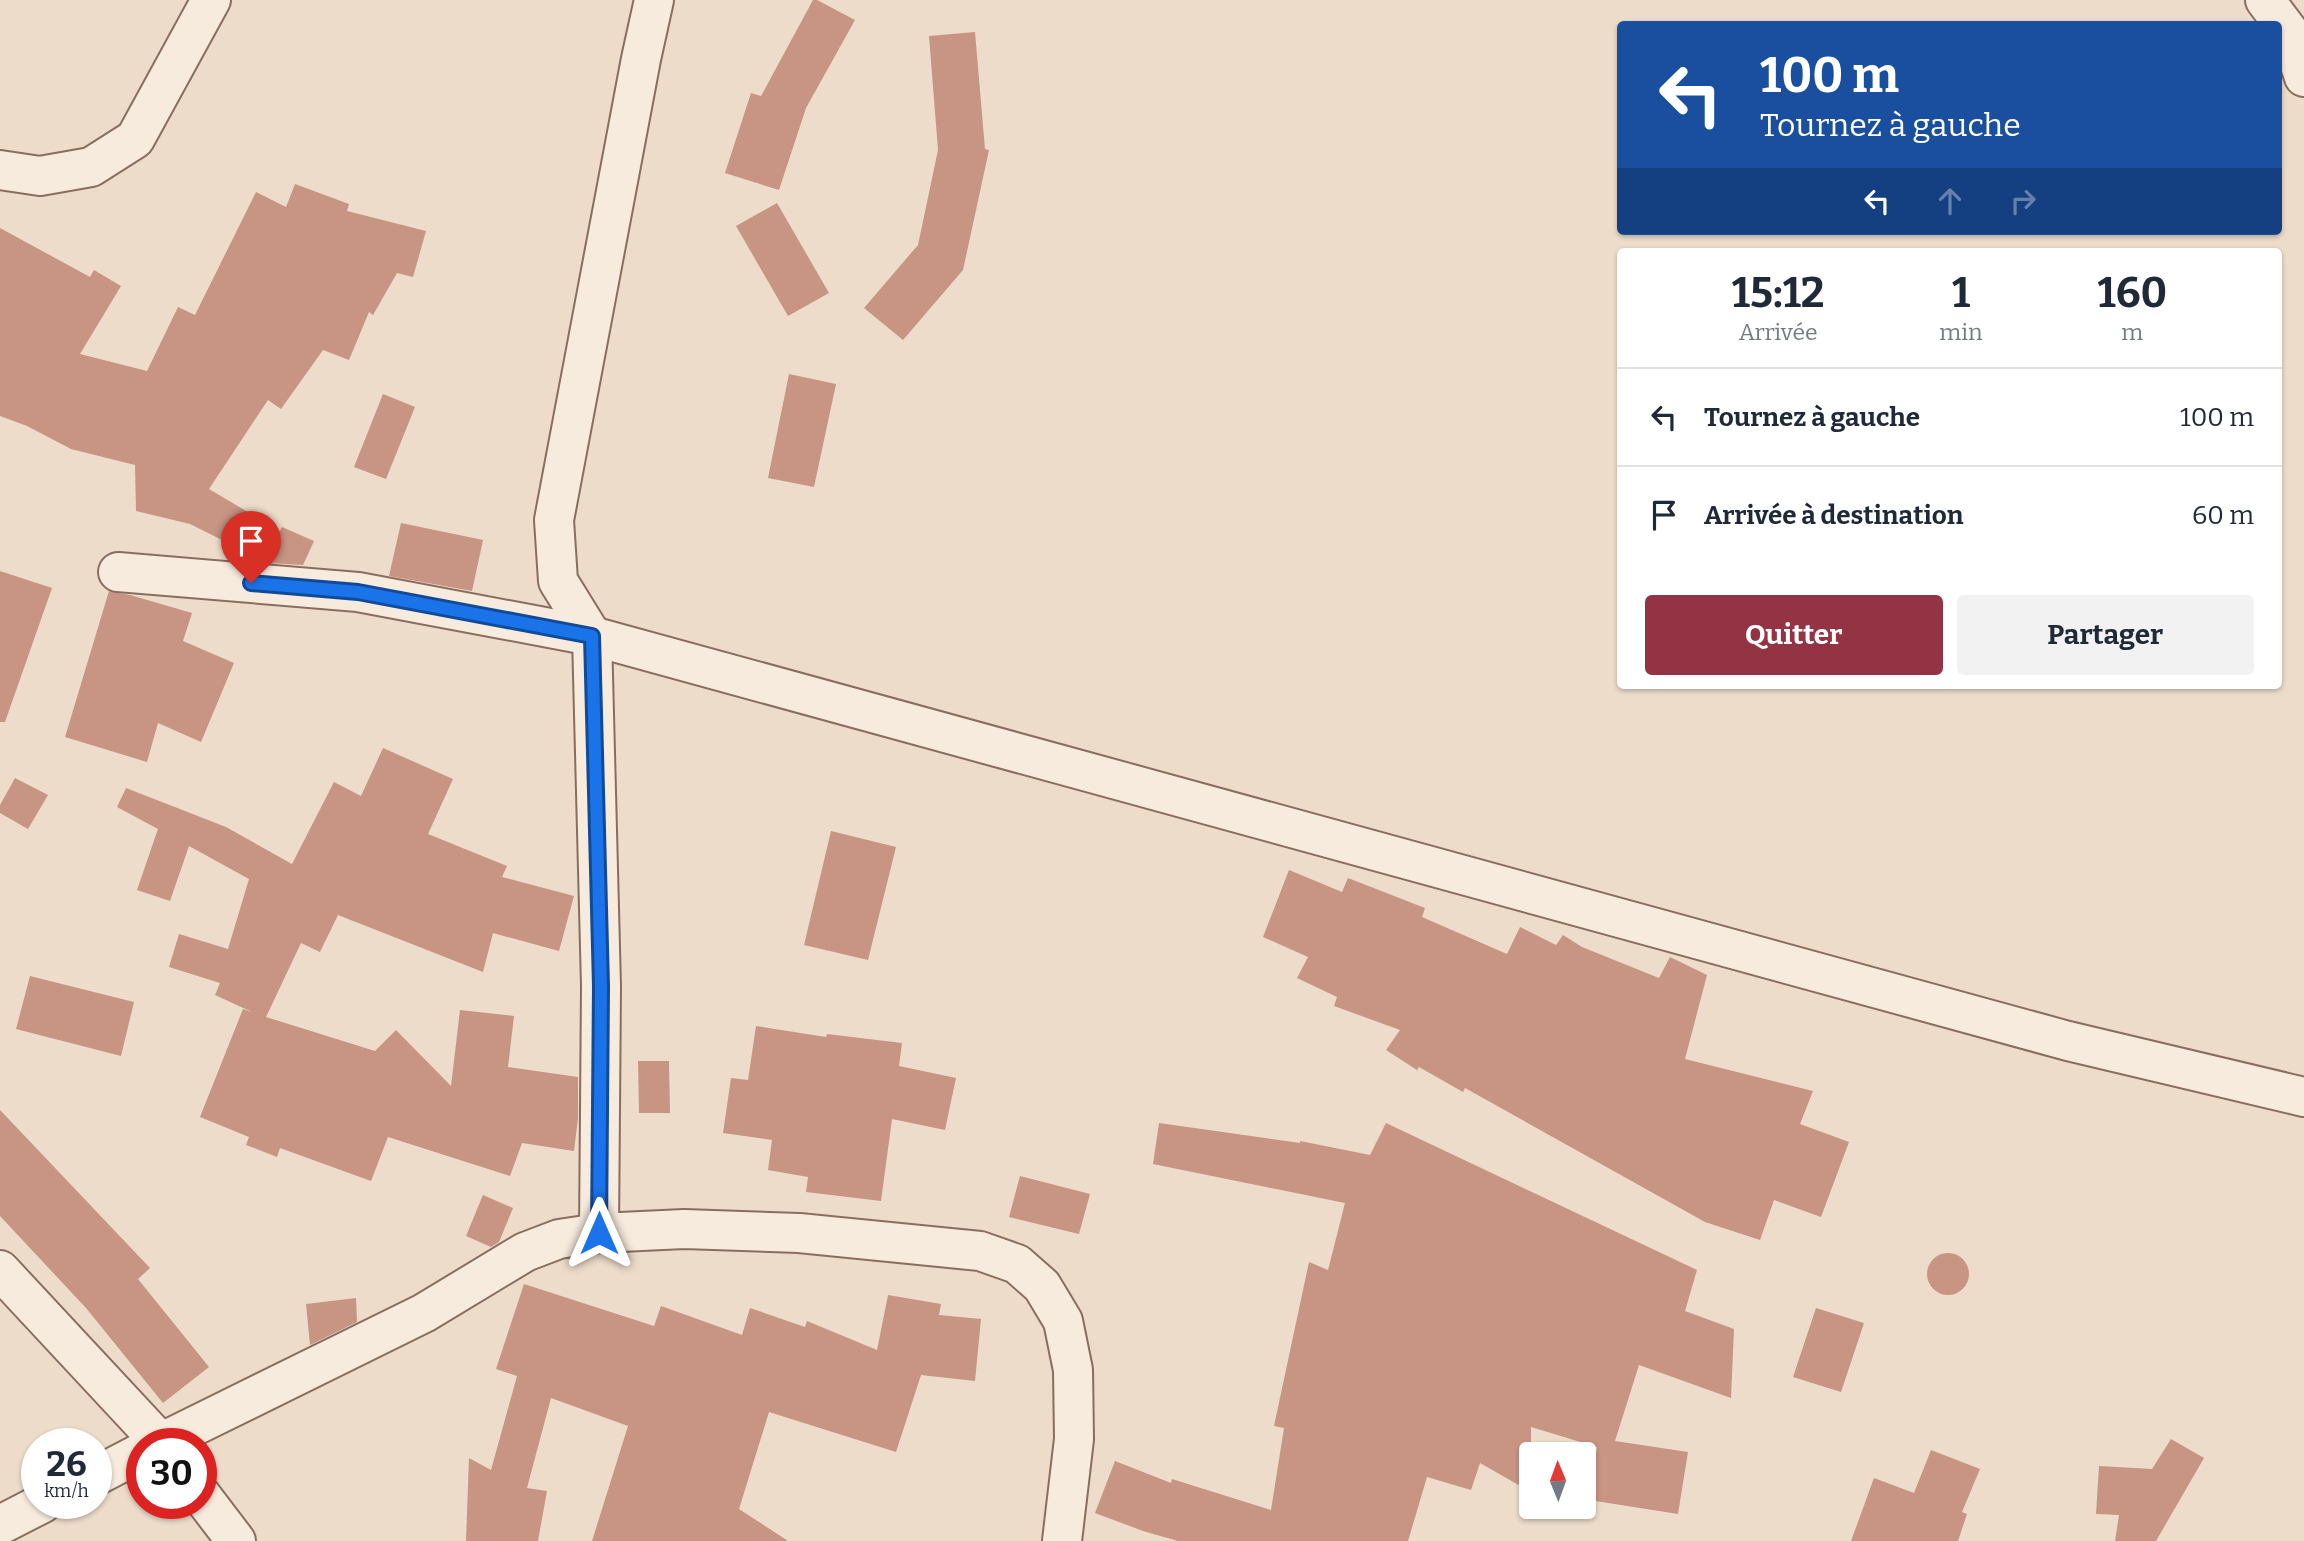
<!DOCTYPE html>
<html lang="fr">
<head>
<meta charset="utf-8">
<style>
	body { margin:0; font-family:Bitter,serif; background:#f2f2f3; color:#1f2937; height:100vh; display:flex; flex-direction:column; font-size:26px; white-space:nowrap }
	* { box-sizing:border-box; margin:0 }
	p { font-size:23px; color:#747a83 }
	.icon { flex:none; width:38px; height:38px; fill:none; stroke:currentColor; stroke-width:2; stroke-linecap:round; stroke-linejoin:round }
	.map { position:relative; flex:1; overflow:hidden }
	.drawer { position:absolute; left:1617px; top:248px; width:665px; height:441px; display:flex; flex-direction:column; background:#fff; border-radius:7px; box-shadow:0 2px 5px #0004 }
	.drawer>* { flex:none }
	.hud { position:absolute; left:1617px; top:21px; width:665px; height:214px; border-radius:7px; box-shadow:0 2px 5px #0004; background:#1a4fa0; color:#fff; overflow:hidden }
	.needle { width:46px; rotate:359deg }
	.controls { position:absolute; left:1519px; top:1442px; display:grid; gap:14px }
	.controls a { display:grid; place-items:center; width:77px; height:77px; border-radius:7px; background:#fff; box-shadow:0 2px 5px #0004; font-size:35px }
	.speed { position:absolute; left:21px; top:1428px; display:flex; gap:14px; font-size:35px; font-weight:700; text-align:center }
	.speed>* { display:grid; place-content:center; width:91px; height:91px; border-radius:50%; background:#fff; box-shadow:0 2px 5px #0004; line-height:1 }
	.speed small { font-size:18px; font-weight:400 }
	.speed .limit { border:10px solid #d22; background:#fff; color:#111 }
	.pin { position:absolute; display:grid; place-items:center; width:60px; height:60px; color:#fff; margin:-72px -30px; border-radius:50% 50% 50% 0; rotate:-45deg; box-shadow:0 0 7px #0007 }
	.pin .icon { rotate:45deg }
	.me { position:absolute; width:77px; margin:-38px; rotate:0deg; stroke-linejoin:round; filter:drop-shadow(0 0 5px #0008) }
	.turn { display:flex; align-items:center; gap:24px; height:147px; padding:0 28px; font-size:32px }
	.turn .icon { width:91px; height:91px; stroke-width:2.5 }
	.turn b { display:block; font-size:49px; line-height:60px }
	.lanes { display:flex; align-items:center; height:66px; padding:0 28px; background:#0003; justify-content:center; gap:35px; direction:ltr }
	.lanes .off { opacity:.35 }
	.eta { display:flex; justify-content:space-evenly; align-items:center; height:119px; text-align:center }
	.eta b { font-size:42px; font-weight:700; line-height:49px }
	.primary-button { display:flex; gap:14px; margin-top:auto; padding:14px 28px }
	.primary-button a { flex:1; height:80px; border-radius:7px; background:#943344; color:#fff; font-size:28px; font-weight:700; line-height:80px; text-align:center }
	.primary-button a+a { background:#f2f2f3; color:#1f2937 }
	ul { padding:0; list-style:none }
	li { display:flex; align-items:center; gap:21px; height:98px; padding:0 28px; border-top:2px solid #e0e1e3 }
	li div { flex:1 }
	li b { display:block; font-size:26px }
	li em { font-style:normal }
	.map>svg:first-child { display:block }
	.building { fill:#c89483 }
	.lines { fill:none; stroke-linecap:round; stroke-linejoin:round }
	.minor-casing { stroke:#896e5f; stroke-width:42 }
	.minor { stroke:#f7ebdd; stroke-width:38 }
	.route-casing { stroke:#114b97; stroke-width:18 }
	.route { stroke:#1a73e8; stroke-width:12 }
</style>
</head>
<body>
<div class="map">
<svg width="2304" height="1541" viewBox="0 0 2304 1541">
	<rect width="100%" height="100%" fill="#eddcca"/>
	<g class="building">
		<polygon points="813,0 817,0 855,20 806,108 779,190 725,173 751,93 761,96"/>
		<polygon points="975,32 985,149 989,150 963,270 903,340 864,308 918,245 938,150 929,36"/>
		<polygon points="295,184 349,204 347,211 426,231 413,277 397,273 373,315 369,312 349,360 323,350 281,409 268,400 209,489 280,531 282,527 314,541 303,565 268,563 190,524 136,511 135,465 71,449 27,426 0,416 0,228 90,277 94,270 121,286 80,354 147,371 178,307 195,315 256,192 286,207"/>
		<polygon points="777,203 829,293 788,316 736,226"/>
		<polygon points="789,374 836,384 814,487 768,478"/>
		<polygon points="383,394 415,407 386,479 354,467"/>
		<polygon points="401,523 483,540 472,591 389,576"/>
		<polygon points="0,571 52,588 5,722 0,722"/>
		<polygon points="109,591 130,595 192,613 183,641 234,663 201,742 158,723 147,762 65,737"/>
		<polygon points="383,748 453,779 428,834 507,866 502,877 574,896 559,951 493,933 483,972 338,915 320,952 301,943 266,1017 375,1051 396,1030 451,1086 460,1010 514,1016 508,1067 578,1077 578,1118 574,1151 522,1143 510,1176 388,1137 371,1181 280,1148 277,1157 246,1145 249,1137 200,1117 243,1009 252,1012 215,995 220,983 169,967 179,934 228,949 249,879 189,846 170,901 137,890 158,829 117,807 126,788 226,827 292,864 334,782 361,796"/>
		<polygon points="15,778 48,795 28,829 0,813 0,805"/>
		<polygon points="831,831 896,847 868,960 804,945"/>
		<polygon points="1289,870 1342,892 1348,878 1425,908 1422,917 1507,954 1520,927 1556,945 1563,935 1582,947 1659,978 1670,957 1707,975 1685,1059 1813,1091 1800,1124 1849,1142 1821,1217 1774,1200 1760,1240 1705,1222 1465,1088 1463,1092 1419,1067 1417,1070 1386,1050 1400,1030 1334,1006 1337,997 1297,978 1308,957 1263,937"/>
		<polygon points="30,976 134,1002 121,1056 16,1029"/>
		<polygon points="756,1026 826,1037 827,1034 902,1043 899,1066 956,1078 945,1130 892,1119 881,1201 806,1192 808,1177 768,1170 772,1140 723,1133 731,1078 748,1080"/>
		<polygon points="638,1061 669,1061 670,1113 639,1113"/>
		<polygon points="0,1110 150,1268 138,1279 209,1367 163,1403 86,1308 0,1216"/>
		<polygon points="1159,1123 1300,1143 1300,1141 1370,1155 1386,1123 1697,1270 1685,1311 1734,1329 1731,1398 1639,1365 1615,1441 1688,1452 1678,1514 1589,1500 1597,1447 1531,1427 1531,1492 1480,1463 1471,1490 1427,1477 1408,1541 1178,1541 1143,1531 1095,1513 1115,1461 1171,1483 1172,1479 1271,1510 1284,1428 1274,1426 1309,1262 1328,1270 1345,1203 1153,1164"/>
		<polygon points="1020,1176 1090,1194 1079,1234 1009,1217"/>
		<polygon points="483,1195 513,1208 499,1242 491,1247 466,1236"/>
		<circle cx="1948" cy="1274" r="21"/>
		<polygon points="524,1284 654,1326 661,1306 742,1335 750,1308 805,1327 807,1321 877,1350 888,1295 941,1304 939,1315 981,1319 975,1381 921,1375 896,1452 769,1412 739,1509 788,1541 592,1541 628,1426 551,1398 527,1488 547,1491 538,1541 466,1541 469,1458 491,1470 517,1376 496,1369"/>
		<polygon points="356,1298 357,1322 310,1345 306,1304"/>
		<polygon points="1816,1308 1864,1323 1841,1392 1793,1377"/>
		<polygon points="2171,1439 2204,1458 2156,1541 2115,1541 2119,1515 2096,1514 2099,1466 2152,1469"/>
		<polygon points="1931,1450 1980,1469 1962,1512 1967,1514 1958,1541 1851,1541 1874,1478 1914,1493"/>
	</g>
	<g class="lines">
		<defs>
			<g id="minor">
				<polyline points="2265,0 2289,32 2304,77"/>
				<polyline points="0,170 40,176 91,167 135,139 211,0"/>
				<polyline points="118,572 358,592 592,636 2068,1041 2304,1097"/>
				<polyline points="599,1233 601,986 592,636 558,581 554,520 641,59 654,0"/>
				<polyline points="0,1270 162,1444"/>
				<polyline points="158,1444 424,1313 525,1252 559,1239 599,1233 684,1229 799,1233 980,1251 1017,1264 1042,1286 1063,1321 1073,1370 1074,1439 1062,1541"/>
				<polyline points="96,1476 142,1452"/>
				<polyline points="201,1495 236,1541"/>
				<polyline points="0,1525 43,1503"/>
			</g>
		</defs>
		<use href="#minor" class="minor-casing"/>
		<use href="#minor" class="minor"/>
	</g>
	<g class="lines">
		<defs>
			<polyline id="route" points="251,583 358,592 592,636 601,986 599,1233"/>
		</defs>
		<use href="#route" class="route-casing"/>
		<use href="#route" class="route"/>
	</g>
</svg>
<div class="controls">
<a><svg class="needle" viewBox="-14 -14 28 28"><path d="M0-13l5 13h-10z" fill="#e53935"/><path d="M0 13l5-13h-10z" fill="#747a83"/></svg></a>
</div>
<div class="speed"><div>26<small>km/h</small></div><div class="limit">30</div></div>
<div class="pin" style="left:251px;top:583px;background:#d93025"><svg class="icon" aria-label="arrive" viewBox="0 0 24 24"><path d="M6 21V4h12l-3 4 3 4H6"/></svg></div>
<svg class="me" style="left:599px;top:1233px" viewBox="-20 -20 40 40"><path d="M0-17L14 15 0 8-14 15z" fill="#1a73e8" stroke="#fff" stroke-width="4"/></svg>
<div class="hud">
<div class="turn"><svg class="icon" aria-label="left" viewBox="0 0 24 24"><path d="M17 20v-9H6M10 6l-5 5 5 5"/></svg><div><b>100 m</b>Tournez à gauche</div></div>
<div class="lanes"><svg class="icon" aria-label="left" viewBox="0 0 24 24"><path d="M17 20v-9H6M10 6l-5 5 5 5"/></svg><svg class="icon off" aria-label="ahead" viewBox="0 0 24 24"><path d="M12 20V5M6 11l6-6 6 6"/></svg><svg class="icon off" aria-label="right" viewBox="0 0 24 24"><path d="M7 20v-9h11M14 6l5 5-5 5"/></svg></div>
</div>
<section class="drawer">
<div class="eta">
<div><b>15:12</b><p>Arrivée</p></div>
<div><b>1</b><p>min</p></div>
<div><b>160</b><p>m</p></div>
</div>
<ul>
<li><svg class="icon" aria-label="left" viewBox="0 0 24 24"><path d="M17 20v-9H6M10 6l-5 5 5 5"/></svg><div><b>Tournez à gauche</b></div><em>100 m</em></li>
<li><svg class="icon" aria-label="arrive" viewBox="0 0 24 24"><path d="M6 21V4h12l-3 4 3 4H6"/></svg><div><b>Arrivée à destination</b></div><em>60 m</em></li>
</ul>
<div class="primary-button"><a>Quitter</a><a>Partager</a></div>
</section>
</div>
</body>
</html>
